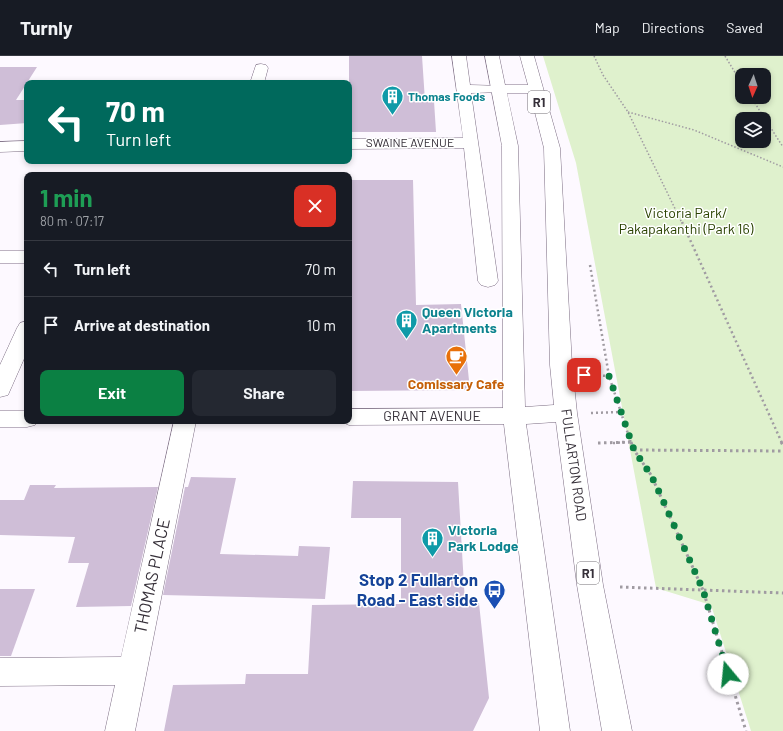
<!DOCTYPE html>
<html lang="en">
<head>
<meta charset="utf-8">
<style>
	body { margin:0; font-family:Barlow,sans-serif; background:#242831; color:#f1f3f6; height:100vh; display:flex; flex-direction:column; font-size:15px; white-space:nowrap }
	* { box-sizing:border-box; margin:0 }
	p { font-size:13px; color:#9ea1a6 }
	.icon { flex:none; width:22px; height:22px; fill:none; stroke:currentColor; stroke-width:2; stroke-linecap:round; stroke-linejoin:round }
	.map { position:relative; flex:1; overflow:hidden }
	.drawer { position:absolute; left:24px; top:116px; width:328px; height:252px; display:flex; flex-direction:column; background:#171b24; border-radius:8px; box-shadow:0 2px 6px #0003 }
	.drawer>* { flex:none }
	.hud { position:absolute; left:24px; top:24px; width:328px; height:84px; border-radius:8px; box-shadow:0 2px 6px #0003; background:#00695c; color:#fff; overflow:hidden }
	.needle { width:26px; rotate:183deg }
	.fabs { position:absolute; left:735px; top:12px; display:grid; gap:8px }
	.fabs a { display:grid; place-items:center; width:36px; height:36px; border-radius:8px; background:#171b24; box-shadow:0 2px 6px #0003; font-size:20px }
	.pin { position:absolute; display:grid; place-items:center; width:34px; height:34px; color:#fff; margin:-17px; border-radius:8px; box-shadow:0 2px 6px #0006 }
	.me { position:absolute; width:44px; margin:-22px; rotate:343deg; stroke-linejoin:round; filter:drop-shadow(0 0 3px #0008) }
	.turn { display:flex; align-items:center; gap:14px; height:84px; padding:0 16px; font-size:18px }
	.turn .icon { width:52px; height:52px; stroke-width:2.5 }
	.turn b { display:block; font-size:28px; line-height:34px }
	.round { display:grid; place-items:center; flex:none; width:42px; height:42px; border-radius:8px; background:#242831 }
	.head { display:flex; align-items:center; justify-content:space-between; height:68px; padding:0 16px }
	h1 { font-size:24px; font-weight:700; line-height:30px; color:#1e9e55 }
	.primary-button { display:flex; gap:8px; margin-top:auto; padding:8px 16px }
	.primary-button a { flex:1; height:46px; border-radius:8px; background:#0b8043; color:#fff; font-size:16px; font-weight:700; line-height:46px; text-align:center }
	.primary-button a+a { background:#242831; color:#f1f3f6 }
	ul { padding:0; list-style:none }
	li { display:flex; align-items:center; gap:12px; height:56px; padding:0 16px; border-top:1px solid #363941 }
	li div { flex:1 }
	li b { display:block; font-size:15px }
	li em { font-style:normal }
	header { display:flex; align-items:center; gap:24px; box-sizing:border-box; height:56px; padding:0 20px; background:#171b24; border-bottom:1px solid #363941 }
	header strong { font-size:19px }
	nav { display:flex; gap:22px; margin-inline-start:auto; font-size:14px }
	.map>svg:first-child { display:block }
	.green { fill:#dff1cd; fill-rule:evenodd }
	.building { fill:#cfbed7 }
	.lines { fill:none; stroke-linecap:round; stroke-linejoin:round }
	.minor-casing { stroke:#7c6d83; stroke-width:1 }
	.highway-casing { stroke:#7c6d83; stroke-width:1 }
	.path-far2 { stroke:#a09ba2; stroke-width:1.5; stroke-dasharray:1.5 2; stroke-linecap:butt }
	.path-far1 { stroke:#a09ba2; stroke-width:2.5; stroke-dasharray:2 3; stroke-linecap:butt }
	.path { stroke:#a09ba2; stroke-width:3; stroke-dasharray:2.5 3.5; stroke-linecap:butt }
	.minor { fill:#fff; fill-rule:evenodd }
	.highway { fill:#fff; fill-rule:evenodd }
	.route { stroke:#0b8043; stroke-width:7; stroke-dasharray:0 12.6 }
	.labels { text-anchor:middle; stroke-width:3; stroke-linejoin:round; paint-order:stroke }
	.far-culture-label { font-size:12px; font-weight:bold; fill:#0d838f; stroke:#fff; text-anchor:start }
	.far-street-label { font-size:12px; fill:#363039; stroke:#fff }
	.shield { fill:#fff; stroke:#726e74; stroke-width:1 }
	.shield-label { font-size:13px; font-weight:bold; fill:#363039 }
	.park-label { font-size:14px; fill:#2a4200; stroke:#fff }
	.culture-label { font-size:14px; font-weight:bold; fill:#0d838f; stroke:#fff; text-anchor:start }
	.food-label { font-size:14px; font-weight:bold; fill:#c56008; stroke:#fff }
	.street-label { font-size:14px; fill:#363039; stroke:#fff }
	.near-street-label { font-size:17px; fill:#363039; stroke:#fff }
	.near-transit-label { font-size:17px; font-weight:bold; fill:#164399; stroke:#fff; text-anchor:end }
</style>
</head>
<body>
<header>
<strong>Turnly</strong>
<nav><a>Map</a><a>Directions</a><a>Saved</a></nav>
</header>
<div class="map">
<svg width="783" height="675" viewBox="0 0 783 675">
	<rect width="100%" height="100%" fill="#fdf9ff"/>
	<path class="green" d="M543 0H783V675H751L711 549 656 532 576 107ZM742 19H764V41H742ZM742 63H764V85H742Z"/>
	<g class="building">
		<polygon points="349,0 422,0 425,45 434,45 436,76 349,76"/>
		<polygon points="0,11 37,11 16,44 27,44 27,67 0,69"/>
		<polygon points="349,124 413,124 416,249 461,248 470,334 349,335"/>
		<polygon points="191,421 236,422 220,498 298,500 299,490 330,491 325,543 163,539 185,431 188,431"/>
		<polygon points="353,425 458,426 465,547 479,547 489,642 473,675 164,675 173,629 245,628 246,618 308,618 312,549 401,548 401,462 351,462"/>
		<polygon points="30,429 56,429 54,432 158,431 131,550 76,551 89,507 68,507 75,481 0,479 0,444 24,444"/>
		<polygon points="0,533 35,533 11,600 0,600"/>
	</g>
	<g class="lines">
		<defs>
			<g id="minor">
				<polygon points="452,0 466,0 470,29 504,30 506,33 504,36 471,37 498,225 495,229 488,231 481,229 478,225 464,92 349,93 349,83 463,82"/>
				<polygon points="261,8 266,9 268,12 264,27 250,27 256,9"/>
				<polygon points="27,85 27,95 0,96 0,86"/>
				<rect x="0" y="195" width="27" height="12"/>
				<polygon points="27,265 27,296 8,339 0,341 0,309 17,272 20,267"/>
				<polygon points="514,352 522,354 525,360 522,366 514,368 349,369 340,365 349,365 349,353"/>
				<polygon points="0,355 27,355 27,365 37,365 35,369 27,371 0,371"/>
				<polygon points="174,365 196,365 135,675 105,675 115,629 0,630 0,602 121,601"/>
			</g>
			<path id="highway" d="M485 0H499L505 29H528L520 0H534L560 92 572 309 577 357 603 529 632 675H602L577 529 556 366 526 368 570 675H540L503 360 502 90ZM507 37H530L544 92 550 309 554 349 525 351 518 90Z"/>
		</defs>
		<use href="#minor" class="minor-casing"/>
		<use href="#highway" class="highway-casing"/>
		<g class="path-far2">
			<polyline points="594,0 603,19 628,56 682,167"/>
			<polyline points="725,0 742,28"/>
			<polyline points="751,41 783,91"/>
			<polyline points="628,56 694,74 783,111"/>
		</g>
		<g class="path-far1">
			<polyline points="682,166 782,387"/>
			<polyline points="590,209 609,320 631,387"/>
			<polyline points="588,319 609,320"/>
			<polyline points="591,357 621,356"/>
			<polyline points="613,387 631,386"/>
		</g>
		<g class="path">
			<polyline points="631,386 634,394 651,419 703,534 746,675"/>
			<polyline points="781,386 783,389"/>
			<polyline points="598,387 631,386"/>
			<polyline points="634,394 783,395"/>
			<polyline points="620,531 783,537"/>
		</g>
		<use href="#minor" class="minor"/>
		<use href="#highway" class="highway"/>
	</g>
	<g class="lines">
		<polyline class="route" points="584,319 609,320 634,394 651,419 660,438 703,534 728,618"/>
	</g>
	<defs>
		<symbol id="building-pin" viewBox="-11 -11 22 30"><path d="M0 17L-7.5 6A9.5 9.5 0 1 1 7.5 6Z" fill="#0f9aa8" stroke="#fff"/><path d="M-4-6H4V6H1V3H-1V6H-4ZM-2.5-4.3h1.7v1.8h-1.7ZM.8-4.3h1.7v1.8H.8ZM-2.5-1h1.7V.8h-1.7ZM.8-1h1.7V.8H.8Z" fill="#fff"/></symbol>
		<symbol id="cafe-pin" viewBox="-11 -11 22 30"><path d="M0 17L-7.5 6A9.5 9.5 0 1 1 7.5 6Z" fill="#e8710a" stroke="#fff"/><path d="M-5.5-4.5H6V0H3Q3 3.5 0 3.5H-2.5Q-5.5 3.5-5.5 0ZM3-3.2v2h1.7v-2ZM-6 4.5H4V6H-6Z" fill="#fff"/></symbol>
		<symbol id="bus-pin" viewBox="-11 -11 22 30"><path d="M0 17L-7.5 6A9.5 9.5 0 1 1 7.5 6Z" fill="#1a4fb4" stroke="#fff"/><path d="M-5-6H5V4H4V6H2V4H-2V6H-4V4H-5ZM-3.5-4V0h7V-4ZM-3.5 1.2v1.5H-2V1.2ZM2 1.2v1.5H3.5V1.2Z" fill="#fff"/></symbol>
	</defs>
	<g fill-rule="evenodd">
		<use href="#building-pin" x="380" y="28" width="25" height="34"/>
		<use href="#building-pin" x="394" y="252" width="25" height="34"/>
		<use href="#cafe-pin" x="444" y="288" width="25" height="34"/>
		<use href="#building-pin" x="420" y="470" width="25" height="34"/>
		<use href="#bus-pin" x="482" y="522" width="25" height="34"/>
	</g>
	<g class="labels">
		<g class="far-culture-label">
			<text x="408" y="45">Thomas Foods</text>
		</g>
		<g class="far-street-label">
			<text x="410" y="91">SWAINE AVENUE</text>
		</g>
		<g class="shield">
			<rect x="528" y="35" width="22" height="22" rx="3"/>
			<rect x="577" y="506" width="22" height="22" rx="3"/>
		</g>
		<g class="shield-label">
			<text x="539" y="51">R1</text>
			<text x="588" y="522">R1</text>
		</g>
		<g class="park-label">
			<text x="686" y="162">Victoria Park/<tspan x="686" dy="16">Pakapakanthi (Park 16)</tspan></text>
		</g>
		<g class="culture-label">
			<text x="422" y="261">Queen Victoria<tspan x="422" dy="16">Apartments</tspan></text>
			<text x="448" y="479">Victoria<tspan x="448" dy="16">Park Lodge</tspan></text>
		</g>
		<g class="food-label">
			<text x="456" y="333">Comissary Cafe</text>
		</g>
		<g class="street-label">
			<text x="432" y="365">GRANT AVENUE</text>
			<text transform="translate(574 409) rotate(82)" y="5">FULLARTON ROAD</text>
		</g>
		<g class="near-street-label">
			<text transform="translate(152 520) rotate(-78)" y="6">THOMAS PLACE</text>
		</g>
		<g class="near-transit-label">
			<text x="478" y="530">Stop 2 Fullarton<tspan x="478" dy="20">Road - East side</tspan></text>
		</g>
	</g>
</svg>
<div class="fabs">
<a><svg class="needle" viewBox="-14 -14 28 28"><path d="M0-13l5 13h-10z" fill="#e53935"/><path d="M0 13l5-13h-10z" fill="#9ea1a6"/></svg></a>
<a><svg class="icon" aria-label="layers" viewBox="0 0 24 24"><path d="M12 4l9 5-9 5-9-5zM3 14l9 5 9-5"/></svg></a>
</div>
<div class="pin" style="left:584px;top:319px;background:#d93025"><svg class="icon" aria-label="arrive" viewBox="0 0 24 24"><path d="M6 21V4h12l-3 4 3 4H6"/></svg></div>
<svg class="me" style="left:728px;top:618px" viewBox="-20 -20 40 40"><circle r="19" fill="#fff"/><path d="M0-13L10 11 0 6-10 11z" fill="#0b8043"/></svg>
<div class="hud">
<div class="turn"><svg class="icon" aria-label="left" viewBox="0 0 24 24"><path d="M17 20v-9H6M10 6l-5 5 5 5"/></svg><div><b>70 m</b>Turn left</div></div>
</div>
<section class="drawer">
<div class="head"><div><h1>1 min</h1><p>80 m · 07:17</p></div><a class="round" style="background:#d93025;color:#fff"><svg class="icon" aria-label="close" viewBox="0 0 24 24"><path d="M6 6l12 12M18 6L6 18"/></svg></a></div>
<ul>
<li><svg class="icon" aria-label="left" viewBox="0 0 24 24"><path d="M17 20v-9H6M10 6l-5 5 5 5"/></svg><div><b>Turn left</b></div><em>70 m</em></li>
<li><svg class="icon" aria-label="arrive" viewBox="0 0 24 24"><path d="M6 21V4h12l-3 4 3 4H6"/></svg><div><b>Arrive at destination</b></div><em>10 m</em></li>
</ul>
<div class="primary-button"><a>Exit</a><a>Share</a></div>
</section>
</div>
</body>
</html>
